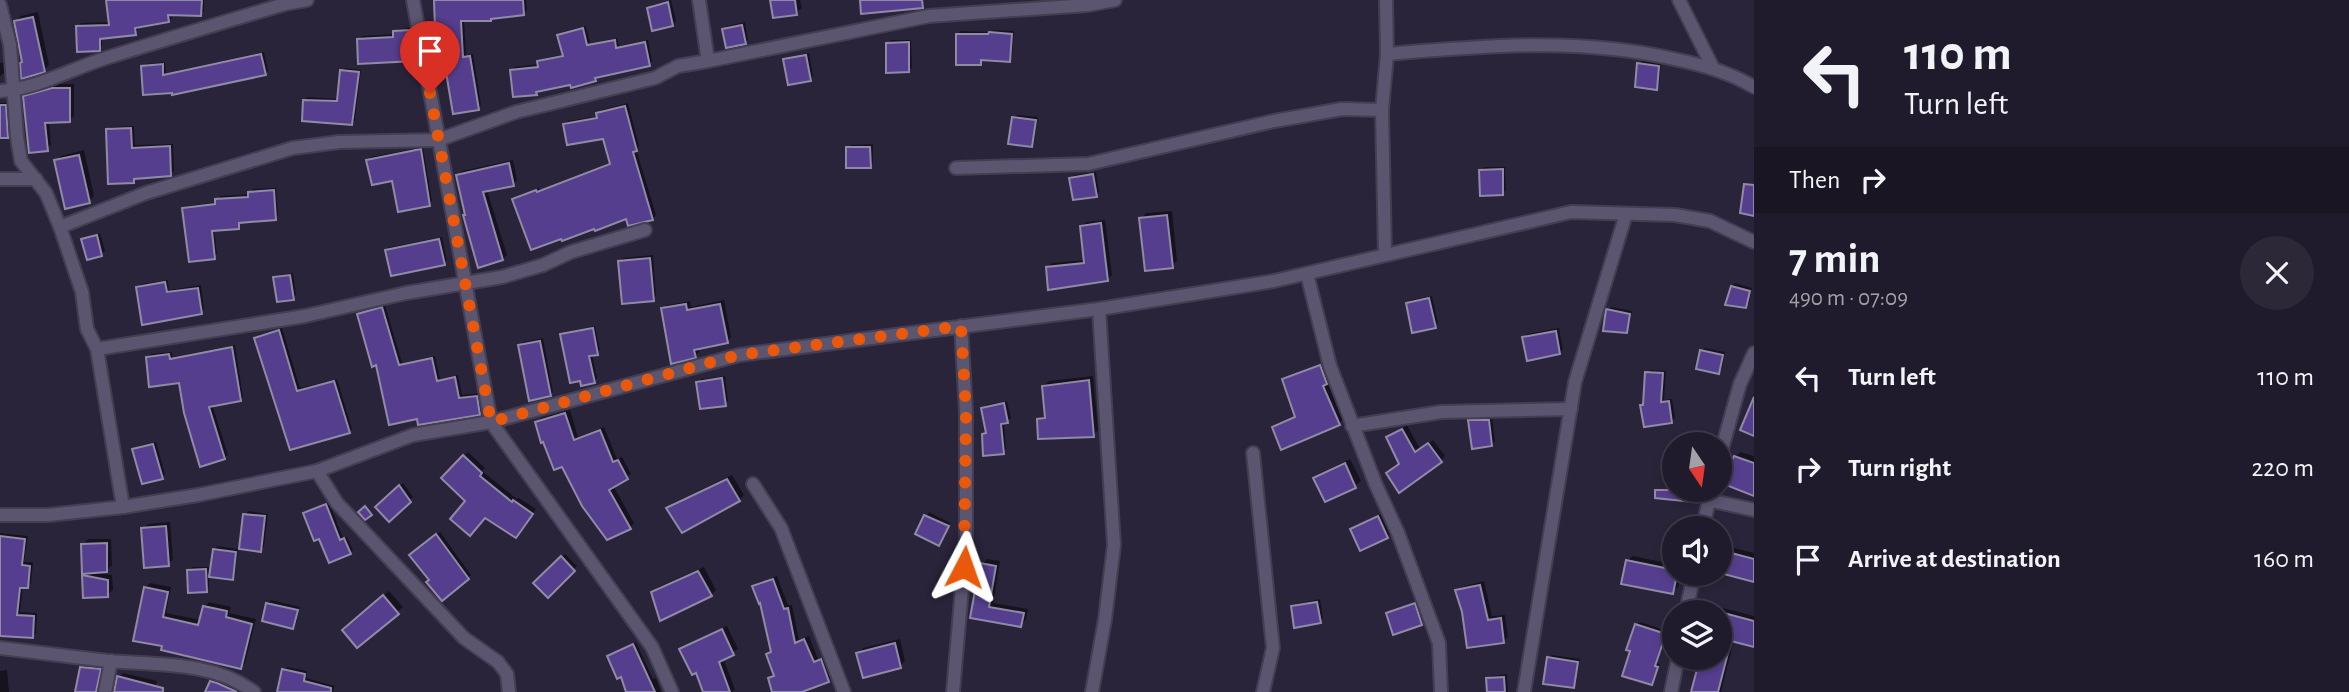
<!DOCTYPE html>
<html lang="en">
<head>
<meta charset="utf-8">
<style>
	body { margin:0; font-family:"Alegreya Sans",sans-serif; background:#2d2838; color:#f1f3f6; height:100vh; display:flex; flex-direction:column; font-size:26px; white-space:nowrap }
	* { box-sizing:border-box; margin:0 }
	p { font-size:23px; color:#a2a1a9 }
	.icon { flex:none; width:38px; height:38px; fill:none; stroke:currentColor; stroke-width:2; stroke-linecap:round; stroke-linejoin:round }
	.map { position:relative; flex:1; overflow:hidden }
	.drawer { display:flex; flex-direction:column; background:#201b2c; width:595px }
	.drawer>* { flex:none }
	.top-card { background:#201b2c; color:#f1f3f6; overflow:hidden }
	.needle { width:46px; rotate:167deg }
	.tools { position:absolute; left:1662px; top:432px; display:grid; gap:14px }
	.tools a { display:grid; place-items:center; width:70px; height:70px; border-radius:50%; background:#201b2c; box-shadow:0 4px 10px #0003,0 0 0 2px #3d3948; font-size:35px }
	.pin { position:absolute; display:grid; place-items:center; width:60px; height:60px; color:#fff; margin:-72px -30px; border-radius:50% 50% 50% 0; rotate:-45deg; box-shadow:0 0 7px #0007 }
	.pin .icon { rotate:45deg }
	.me { position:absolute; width:77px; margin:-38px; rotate:4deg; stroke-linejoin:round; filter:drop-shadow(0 0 5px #0008) }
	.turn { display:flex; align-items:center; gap:24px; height:147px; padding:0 35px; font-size:32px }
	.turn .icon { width:91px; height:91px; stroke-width:2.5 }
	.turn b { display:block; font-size:49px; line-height:60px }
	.then { display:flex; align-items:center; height:66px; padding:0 35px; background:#0003; gap:14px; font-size:26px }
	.round { display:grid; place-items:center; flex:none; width:74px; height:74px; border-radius:37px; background:#2d2838 }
	.headline { display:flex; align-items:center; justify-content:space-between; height:119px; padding:0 35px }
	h1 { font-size:42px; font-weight:600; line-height:52px }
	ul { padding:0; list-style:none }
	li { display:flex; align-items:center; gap:21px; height:91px; padding:0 35px }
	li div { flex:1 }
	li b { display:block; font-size:26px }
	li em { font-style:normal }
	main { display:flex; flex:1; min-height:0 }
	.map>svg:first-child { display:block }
	.shadow { fill:#0007 }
	.building { fill:#563e8e; stroke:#908aa7; stroke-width:2 }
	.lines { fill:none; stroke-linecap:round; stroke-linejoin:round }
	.street-casing { stroke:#433e52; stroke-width:16 }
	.street { stroke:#5b5570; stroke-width:12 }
	.route { stroke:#ea580c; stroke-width:12; stroke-dasharray:0 21.6 }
</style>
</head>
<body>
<main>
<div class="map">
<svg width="1754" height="692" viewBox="0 0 1754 692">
	<rect width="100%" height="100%" fill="#2a243b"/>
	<g class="shadow">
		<polygon points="108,0 204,0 204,11 200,14 171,13 172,18 169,21 138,25 138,30 135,33 102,37 102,46 99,49 78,26 81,23 110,22"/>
		<polygon points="436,0 526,0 527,10 524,13 464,19 466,55 473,54 481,105 478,108 443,46 429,30 437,27"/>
		<polygon points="671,0 676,21 673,24 649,8 652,5"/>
		<polygon points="772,0 800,0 802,8 796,13"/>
		<polygon points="38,12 49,65 44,70 24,61 16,21 21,16"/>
		<polygon points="745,22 748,40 745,43 724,29 727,26"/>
		<polygon points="586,26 590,43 617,38 619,46 648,40 652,61 649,65 599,76 595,80 539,90 536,93 512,70 515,67 539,64 542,59 564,54 559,35 562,32"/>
		<polygon points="413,28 418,56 415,59 359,39 362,36 395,34 398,29"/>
		<polygon points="993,30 1014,31 1012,57 1009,60 983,60 980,63 958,34 961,31 991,32"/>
		<polygon points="891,40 911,40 912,67 909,70 888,43"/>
		<polygon points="264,52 268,71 265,74 173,93 143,67 146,64 165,62 166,73"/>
		<polygon points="809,53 813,76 810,79 785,60 789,57"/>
		<polygon points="1642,61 1661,63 1659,85 1656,88 1639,64"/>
		<polygon points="5,62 6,72 0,76 0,63"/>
		<polygon points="345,68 361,70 355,120 352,124 304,100 308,97 339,99 342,71"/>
		<polygon points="58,84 74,84 74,116 69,121 49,121 51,145 47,149 25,97 29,93"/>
		<polygon points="8,102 11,133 8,136 0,137 0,103"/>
		<polygon points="628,103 639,146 636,149 656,215 653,219 627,217 514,199 517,196 539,188 540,190 611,162 604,137 565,124 568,121 599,116 601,110"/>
		<polygon points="1017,115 1038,117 1034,142 1031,145 1014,118"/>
		<polygon points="134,126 135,145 173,144 174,171 170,174 136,178 133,182 107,130 111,127"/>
		<polygon points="873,144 873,163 870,166 848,148 851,145"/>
		<polygon points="423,147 432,201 429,204 368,160 371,157"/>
		<polygon points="84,150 94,196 89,201 56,161 61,156"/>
		<polygon points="513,160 517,180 513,184 487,190 507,255 503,259 467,214 458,175 462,171"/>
		<polygon points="1484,167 1505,167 1506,190 1503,193 1481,170"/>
		<polygon points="1096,172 1099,192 1096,195 1071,178 1074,175"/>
		<polygon points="276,188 278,215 275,218 242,221 239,227 214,229 217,254 214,257 184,209 187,206 217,202 220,196 250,194 253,189"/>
		<polygon points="1172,211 1177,261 1172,266 1141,219 1146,213"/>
		<polygon points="1105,220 1112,275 1107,280 1048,267 1052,263 1085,260 1081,227 1086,222"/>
		<polygon points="100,233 105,251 101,254 83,240"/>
		<polygon points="442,237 447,260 444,263 387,251 390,247"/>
		<polygon points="653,255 656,296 653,299 620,261 623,258"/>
		<polygon points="293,273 296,295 293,299 275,278 279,275"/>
		<polygon points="168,280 169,290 201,285 204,309 201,312 138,288 141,284"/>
		<polygon points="1735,283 1752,288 1749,303 1746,306 1732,287"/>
		<polygon points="1432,296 1438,323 1435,326 1408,303 1411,300"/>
		<polygon points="724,300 731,337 727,342 699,347 699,352 695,356 663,309 667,305 690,301 691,307"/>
		<polygon points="385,305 402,363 435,356 440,379 458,375 462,395 480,393 482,410 479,413 418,417 378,363 359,315 362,312"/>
		<polygon points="1611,307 1632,311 1629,328 1626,331 1608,310"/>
		<polygon points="595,326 600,350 592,354 597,378 594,382 562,335 565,332"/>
		<polygon points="282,328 300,388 337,379 352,429 349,432 291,448 256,338 259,335"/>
		<polygon points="1559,328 1563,349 1560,353 1524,337 1527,334"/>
		<polygon points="543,338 553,392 550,395 520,345 523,342"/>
		<polygon points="235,345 243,397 240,400 212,404 228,455 224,458 181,382 147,358 151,354 172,352 172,357"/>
		<polygon points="1705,348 1725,352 1722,369 1718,372 1701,351"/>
		<polygon points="1326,365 1331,378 1327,382 1343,419 1339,424 1274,428 1278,423 1296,416 1284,379"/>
		<polygon points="1650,370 1666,371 1664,400 1672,399 1675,418 1672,421 1642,406 1645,403 1647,373"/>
		<polygon points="725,376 728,401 725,404 698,382 702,379"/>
		<polygon points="1093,376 1098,430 1093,435 1039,419 1047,414 1043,386 1049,381"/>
		<polygon points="1007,401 1011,418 1004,422 1006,449 1003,452 984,434 987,431 983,409 986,405"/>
		<polygon points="570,410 578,437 604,427 617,459 622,457 631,474 613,485 634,523 630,528 563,465 537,423 541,418"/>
		<polygon points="1492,417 1495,441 1492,445 1470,421 1473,418"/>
		<polygon points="1407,425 1420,449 1433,440 1445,456 1441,461 1401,463 1388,438"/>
		<polygon points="156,442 165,474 162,477 134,450 138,446"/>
		<polygon points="468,452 485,468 482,471 517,499 519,498 536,509 519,532 443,478"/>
		<polygon points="1740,452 1754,456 1754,494 1735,457"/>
		<polygon points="1350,459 1361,481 1355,486 1326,500 1315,478 1320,473"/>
		<polygon points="732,475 744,495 739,500 668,508 673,503"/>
		<polygon points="403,483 413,497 389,520 377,507"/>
		<polygon points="329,502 343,538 347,537 353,550 350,553 320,537 305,513"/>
		<polygon points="248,511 268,514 264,547 261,550 245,515"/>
		<polygon points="929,512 950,523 939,544 917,533"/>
		<polygon points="1381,514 1390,534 1387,537 1352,529"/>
		<polygon points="170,522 173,559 168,565 143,529 148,524"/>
		<polygon points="440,532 471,575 442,599 414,552"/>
		<polygon points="0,533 28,536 24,562 33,562 31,583 27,586 23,586 20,612 37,613 36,633 32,637 0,635"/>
		<polygon points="88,539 111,539 112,565 107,570 95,572 112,575 113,590 107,595 84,576 88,571 83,544"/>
		<polygon points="217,546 238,549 235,575 232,578 214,550"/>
		<polygon points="1726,546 1754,553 1754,580 1721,551"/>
		<polygon points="565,554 577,566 548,595 535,583"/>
		<polygon points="1633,556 1675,565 1675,574 1680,574 1678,587 1672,592 1627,561"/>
		<polygon points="987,559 1000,561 993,603 1028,609 1026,620 1020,625 972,617 982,564"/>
		<polygon points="192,567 209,567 209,588 206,591 189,571"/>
		<polygon points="704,567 716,590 711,595 653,593 658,587"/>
		<polygon points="777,576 788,605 792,605 799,640 809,636 818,659 825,657 832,677 828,681 796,692 774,692 770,679 774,675 768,655 772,650 762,601 754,587 758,583"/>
		<polygon points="1484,581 1492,616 1505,615 1508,637 1503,642 1457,591 1462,587"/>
		<polygon points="150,583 171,587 166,613 201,620 204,607 209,602 231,607 229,613 256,619 245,663 240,667 185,654 145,588"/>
		<polygon points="389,591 403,607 357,646 349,625"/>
		<polygon points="1320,599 1323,618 1320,621 1293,607 1296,604"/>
		<polygon points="271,600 300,607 296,624 293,627 268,603"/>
		<polygon points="1418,601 1424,620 1421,624 1388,614 1391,610"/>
		<polygon points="1715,606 1754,616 1754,644 1734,640 1721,692 1692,692 1702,658 1720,658 1720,612 1711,612"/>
		<polygon points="1640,622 1668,631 1657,663 1660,664 1651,683 1632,650 1636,625"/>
		<polygon points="727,626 738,649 723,658 735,689 732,692 705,692 696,671 682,650 686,645"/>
		<polygon points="900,639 905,661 900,666 858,654 863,648"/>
		<polygon points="636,642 653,679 656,678 661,692 628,692 622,675 609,656"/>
		<polygon points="1552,655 1580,659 1576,683 1573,686 1548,658"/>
		<polygon points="86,662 105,664 100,692 77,692 81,667"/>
		<polygon points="287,667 307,671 306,678 335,686 333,692 279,692 284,670"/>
		<polygon points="7,670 9,692 0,692 0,671"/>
		<polygon points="123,673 157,681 154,692 114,692 119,677"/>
		<polygon points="1507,674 1508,692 1489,692 1488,679 1491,676"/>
		<polygon points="215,678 245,692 208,692"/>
	</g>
	<g class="building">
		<polygon points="106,0 202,0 201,16 168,15 169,22 135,28 136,35 100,39 100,51 77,52 76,26 109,25"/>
		<polygon points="434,0 523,0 524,15 491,19 491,21 461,21 463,57 470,56 479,110 453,114 442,48 431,49 427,29 435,29"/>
		<polygon points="770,0 795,0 797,15 773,18"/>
		<polygon points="860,0 922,0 923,8 861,14"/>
		<polygon points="668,2 673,26 652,31 647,8"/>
		<polygon points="33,17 45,72 21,79 20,63 22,62 14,21"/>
		<polygon points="742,25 746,44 726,48 722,29"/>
		<polygon points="583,28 587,45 615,40 616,48 645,42 650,66 595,78 596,81 571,88 570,85 536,92 537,95 513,97 510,70 538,67 537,61 563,56 557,35"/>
		<polygon points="410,30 415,61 358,64 357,39 393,37 393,31"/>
		<polygon points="989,32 1012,34 1010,62 981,60 981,65 956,65 956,34 988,34"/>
		<polygon points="909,42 909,72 886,73 886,43"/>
		<polygon points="261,54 266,75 172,95 172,93 143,95 141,66 163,64 163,75"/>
		<polygon points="806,55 811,81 788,85 783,59"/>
		<polygon points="1637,63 1659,66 1657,90 1635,87"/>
		<polygon points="340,70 359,72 352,125 302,121 303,100 337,101"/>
		<polygon points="52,88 70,88 70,122 45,123 48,151 29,153 23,96"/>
		<polygon points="0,105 6,105 8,138 0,138"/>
		<polygon points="625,106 637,151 633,152 653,220 628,226 626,219 595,231 594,229 562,241 561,239 531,250 512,199 536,190 537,192 610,164 603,139 567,145 563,124 597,118 596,113"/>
		<polygon points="1012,117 1036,120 1032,147 1008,144"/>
		<polygon points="131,128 132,148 170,146 171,176 134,179 134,183 108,184 106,129"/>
		<polygon points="846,147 870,147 871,168 846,168"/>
		<polygon points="421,149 430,206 398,212 392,181 372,185 366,160"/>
		<polygon points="79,155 90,203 65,209 54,160"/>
		<polygon points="509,163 514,186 483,192 503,260 478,268 463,215 465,215 456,175"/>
		<polygon points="1503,169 1503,195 1480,196 1479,170"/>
		<polygon points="1093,174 1097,197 1073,200 1069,178"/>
		<polygon points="1744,184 1754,185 1754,216 1740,213"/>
		<polygon points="274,190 276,220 239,223 239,229 212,231 215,259 189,262 182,208 215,204 215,199 248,197 248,192"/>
		<polygon points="1167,215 1173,268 1145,271 1139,218"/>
		<polygon points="1101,223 1108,281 1048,290 1046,267 1084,263 1080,226"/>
		<polygon points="97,235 102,256 87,260 81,239"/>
		<polygon points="439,239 445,265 391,276 385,250"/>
		<polygon points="650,258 654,301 622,304 618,261"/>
		<polygon points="290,275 294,300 277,302 273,277"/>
		<polygon points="165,282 167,292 198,288 202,314 142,325 136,287"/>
		<polygon points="1731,286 1750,291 1746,308 1725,305"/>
		<polygon points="1429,298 1436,328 1412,333 1406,303"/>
		<polygon points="686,304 687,310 720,304 728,343 694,350 696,358 671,364 661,308"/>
		<polygon points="382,307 399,365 432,358 437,381 455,377 459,398 477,396 480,415 418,425 417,419 389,425 376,365 372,367 357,314"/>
		<polygon points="1606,309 1630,314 1627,333 1603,331"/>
		<polygon points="593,328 598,355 589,356 595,383 581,386 580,381 570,383 560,334"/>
		<polygon points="279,330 297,391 334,381 350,433 290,450 254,338"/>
		<polygon points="1556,331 1560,354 1527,361 1522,337"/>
		<polygon points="540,341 551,396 529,401 518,345"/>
		<polygon points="232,347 241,401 209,407 225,459 200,467 184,413 179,383 149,387 146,357 169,354 170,359"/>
		<polygon points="1700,350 1723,355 1719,374 1696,369"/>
		<polygon points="1320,365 1327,384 1323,386 1340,425 1281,450 1272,427 1295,417 1282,379"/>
		<polygon points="1645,372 1663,373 1661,402 1669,401 1672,423 1644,427 1640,405 1643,405"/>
		<polygon points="722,378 726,406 700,409 696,382"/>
		<polygon points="1089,380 1094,437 1038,439 1037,419 1045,418 1042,386"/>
		<polygon points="1754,397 1754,436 1740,430"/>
		<polygon points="1004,403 1008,423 1001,424 1004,454 983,456 982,434 986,433 981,408"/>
		<polygon points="565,413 574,440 600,430 613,462 618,460 628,479 609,490 631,529 607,540 582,506 562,467 554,470 543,442 541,443 535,422"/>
		<polygon points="1468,420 1489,420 1492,446 1472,449"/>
		<polygon points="1402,429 1415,452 1428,443 1442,462 1399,493 1386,473 1399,464 1386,437"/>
		<polygon points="153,444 163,479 142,484 132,449"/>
		<polygon points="463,455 482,473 480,476 512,502 513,500 533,514 516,538 485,518 470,536 450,519 465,501 441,478"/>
		<polygon points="1734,456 1754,463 1754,496 1721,483"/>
		<polygon points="1345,463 1356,488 1325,502 1313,478"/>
		<polygon points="727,479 740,501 682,533 666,508"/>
		<polygon points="399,485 411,502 389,522 375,507"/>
		<polygon points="1655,490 1694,490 1693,502 1655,498"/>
		<polygon points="326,504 340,540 344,538 351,554 329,563 319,539 314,541 303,513"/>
		<polygon points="365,506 372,515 365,520 358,512"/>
		<polygon points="243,514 265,516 261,552 239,549"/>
		<polygon points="924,515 949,526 939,546 915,534"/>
		<polygon points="1378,516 1388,538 1360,551 1350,529"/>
		<polygon points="166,526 169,566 144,568 141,528"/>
		<polygon points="436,534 469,579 442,601 426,582 429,580 409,555"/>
		<polygon points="0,536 25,539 22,565 30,566 28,588 20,588 17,615 34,616 33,638 0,636"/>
		<polygon points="107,543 107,572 82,574 81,544"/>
		<polygon points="213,549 236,552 233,580 209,577"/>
		<polygon points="1720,550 1754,559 1754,582 1720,573"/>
		<polygon points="561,556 575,571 548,598 533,583"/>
		<polygon points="1626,560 1675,570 1675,574 1677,574 1673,594 1621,584"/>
		<polygon points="980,563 996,566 989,607 1024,613 1021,627 970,618"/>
		<polygon points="206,569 207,592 188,593 187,570"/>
		<polygon points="698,571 712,596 660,621 651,592"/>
		<polygon points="82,575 108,580 108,597 83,598"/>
		<polygon points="773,579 784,609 788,608 795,643 804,639 814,662 821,659 829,682 802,692 772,692 768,678 774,676 766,654 771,652 760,603 759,604 752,586"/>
		<polygon points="1480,585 1488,620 1501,618 1504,643 1467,648 1462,612 1455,590"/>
		<polygon points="144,587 168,592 163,617 198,625 203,606 227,611 226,617 252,624 241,669 161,650 162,646 133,641"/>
		<polygon points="383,595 399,614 357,648 342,630"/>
		<polygon points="1317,602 1321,623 1294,628 1291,606"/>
		<polygon points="266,603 298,610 293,629 262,621"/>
		<polygon points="1415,603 1422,625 1393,635 1386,613"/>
		<polygon points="1720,612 1754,621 1754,647 1731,641 1718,692 1691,692 1700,658 1720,658"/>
		<polygon points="1635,624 1666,634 1655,666 1658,667 1652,685 1622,676 1630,651 1626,650"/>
		<polygon points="722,629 734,655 719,662 730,692 703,692 696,673 692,675 679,649"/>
		<polygon points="895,643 901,668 863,678 856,653"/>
		<polygon points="633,644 655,692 626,692 621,677 617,679 607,656"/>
		<polygon points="1547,657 1578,662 1574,688 1543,684"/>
		<polygon points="80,667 101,669 96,692 75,692"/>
		<polygon points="282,669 305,674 304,681 331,688 331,692 277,692"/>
		<polygon points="117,676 163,688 163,692 114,692"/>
		<polygon points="1504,677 1505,692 1487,692 1486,678"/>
		<polygon points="210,681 217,683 237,692 205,692"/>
	</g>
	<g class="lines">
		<defs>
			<g id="street">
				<polyline points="413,0 491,422 652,647 672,692"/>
				<polyline points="1679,0 1713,68"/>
				<polyline points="0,5 10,45 17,137 21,161 46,193 60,227 82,292 87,329 97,349 123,507"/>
				<path d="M1387 54C1483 46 1579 37 1674 59 1702 65 1729 72 1754 87"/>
				<polyline points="708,61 929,16 1088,5 1115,0"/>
				<path d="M0 91C36 89 69 70 103 59 163 40 224 22 285 4L307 0"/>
				<polyline points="956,168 1088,164 1274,121 1342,109 1382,110"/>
				<polyline points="0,179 36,179"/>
				<polyline points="60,227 146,193 293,148 339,142 438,140 516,112 655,78 678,66 708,61 699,0"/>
				<polyline points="1385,255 1382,110 1387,54 1386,0"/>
				<polyline points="1307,274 1330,366 1376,485 1398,533 1439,643 1441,692"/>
				<polyline points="97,349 305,316 406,293 502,277 543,265 571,252 645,230"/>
				<polyline points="1352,426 1441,412 1571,409"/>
				<polyline points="1253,453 1273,648 1263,692"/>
				<polyline points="1720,456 1740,384 1754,353"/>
				<polyline points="317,471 337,503 464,638 498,662 507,674 509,692"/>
				<polyline points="753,484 781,528 844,692"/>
				<polyline points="1708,500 1754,510"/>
				<polyline points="0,515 48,515 123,507 198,495 317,471 413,435 491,422 739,355 1099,309 1274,281 1571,212 1675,215 1710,221 1754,242"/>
				<polyline points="1703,528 1711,490"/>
				<polyline points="1686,612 1694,574"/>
				<path d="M0 648C36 652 72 657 108 661 157 665 212 661 254 692"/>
				<polyline points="105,692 111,661"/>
				<polyline points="953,692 966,541 966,412 961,326"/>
				<polyline points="1092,692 1105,619 1114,545 1099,309"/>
				<polyline points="1524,692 1575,382 1626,214"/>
				<polyline points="1671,692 1678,658"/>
			</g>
		</defs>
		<use href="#street" class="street-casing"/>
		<use href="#street" class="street"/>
	</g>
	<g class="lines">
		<polyline class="route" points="430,93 491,422 738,355 961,326 966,412 964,567"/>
	</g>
</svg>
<div class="tools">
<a><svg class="needle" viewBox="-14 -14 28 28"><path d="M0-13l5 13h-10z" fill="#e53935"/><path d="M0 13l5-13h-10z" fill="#a2a1a9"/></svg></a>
<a><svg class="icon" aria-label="sound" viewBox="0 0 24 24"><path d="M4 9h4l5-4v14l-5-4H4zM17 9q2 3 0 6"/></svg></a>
<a><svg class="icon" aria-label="layers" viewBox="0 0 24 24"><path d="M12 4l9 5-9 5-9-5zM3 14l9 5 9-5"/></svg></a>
</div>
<div class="pin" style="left:430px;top:93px;background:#d93025"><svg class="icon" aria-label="arrive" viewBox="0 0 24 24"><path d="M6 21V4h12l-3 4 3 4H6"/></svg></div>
<svg class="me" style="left:964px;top:567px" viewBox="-20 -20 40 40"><path d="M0-17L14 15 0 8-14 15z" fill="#ea580c" stroke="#fff" stroke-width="4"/></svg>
</div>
<section class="drawer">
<div class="top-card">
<div class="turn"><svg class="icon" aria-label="left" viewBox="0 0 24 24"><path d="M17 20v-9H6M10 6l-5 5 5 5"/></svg><div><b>110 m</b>Turn left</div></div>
<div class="then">Then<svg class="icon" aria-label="right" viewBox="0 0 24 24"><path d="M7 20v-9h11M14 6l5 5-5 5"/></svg></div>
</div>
<div class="headline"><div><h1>7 min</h1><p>490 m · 07:09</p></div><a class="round"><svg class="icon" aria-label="close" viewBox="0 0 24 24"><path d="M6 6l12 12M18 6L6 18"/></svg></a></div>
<ul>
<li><svg class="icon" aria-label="left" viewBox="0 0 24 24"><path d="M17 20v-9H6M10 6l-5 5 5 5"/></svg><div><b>Turn left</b></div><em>110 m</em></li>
<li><svg class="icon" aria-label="right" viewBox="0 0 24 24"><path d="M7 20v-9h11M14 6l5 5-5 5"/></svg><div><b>Turn right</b></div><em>220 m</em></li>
<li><svg class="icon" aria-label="arrive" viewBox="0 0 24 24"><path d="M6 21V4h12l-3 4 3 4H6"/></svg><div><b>Arrive at destination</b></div><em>160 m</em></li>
</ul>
</section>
</main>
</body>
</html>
